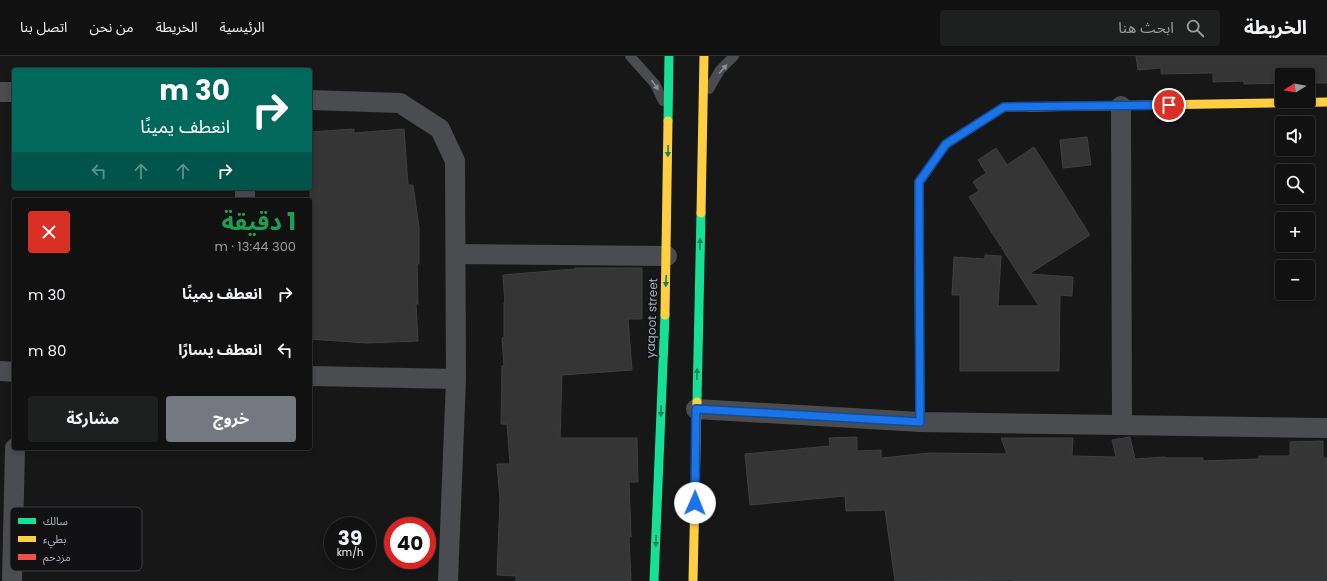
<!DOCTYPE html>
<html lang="ar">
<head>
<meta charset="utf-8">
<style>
	body { margin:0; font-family:Poppins,"Noto Sans Arabic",sans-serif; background:#1e1f1f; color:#f1f3f6; direction:rtl; height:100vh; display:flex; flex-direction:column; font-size:15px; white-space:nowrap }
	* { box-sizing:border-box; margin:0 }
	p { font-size:13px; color:#9c9d9f }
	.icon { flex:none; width:22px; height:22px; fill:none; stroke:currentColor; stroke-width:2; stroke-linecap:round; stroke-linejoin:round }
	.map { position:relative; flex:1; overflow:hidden; direction:ltr }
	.panel { position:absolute; left:12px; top:142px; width:300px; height:252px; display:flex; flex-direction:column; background:#111; border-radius:4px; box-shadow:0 2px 6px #0003,0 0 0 1px #303131; direction:rtl }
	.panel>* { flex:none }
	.guide { position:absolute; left:12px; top:12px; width:300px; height:122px; border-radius:4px; box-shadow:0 2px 6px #0003,0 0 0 1px #303131; direction:rtl; background:#00695c; color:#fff; overflow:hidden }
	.needle { width:26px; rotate:259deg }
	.controls { position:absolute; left:1275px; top:12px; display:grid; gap:8px }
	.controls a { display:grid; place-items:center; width:40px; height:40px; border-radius:4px; background:#111; box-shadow:0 2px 6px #0003,0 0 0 1px #303131; font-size:20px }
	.speed { position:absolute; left:324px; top:461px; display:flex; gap:8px; font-size:20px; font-weight:700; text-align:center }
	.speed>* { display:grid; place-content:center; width:52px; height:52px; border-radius:50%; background:#111; box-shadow:0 2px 6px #0003,0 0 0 1px #303131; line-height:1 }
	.speed small { font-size:10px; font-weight:400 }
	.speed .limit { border:6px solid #d22; background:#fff; color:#111 }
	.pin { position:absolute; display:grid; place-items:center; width:34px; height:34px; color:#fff; margin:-17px; border:2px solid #fff; border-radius:50%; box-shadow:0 1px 4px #0007 }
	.me { position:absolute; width:44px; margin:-22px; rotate:1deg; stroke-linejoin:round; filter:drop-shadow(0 0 3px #0008) }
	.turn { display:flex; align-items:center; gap:14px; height:84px; padding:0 16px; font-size:18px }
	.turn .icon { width:52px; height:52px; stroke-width:2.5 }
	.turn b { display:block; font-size:28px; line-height:34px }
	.lanes { display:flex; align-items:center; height:38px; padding:0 16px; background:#0003; justify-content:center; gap:20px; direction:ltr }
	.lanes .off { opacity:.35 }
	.round { display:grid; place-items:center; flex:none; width:42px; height:42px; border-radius:4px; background:#1e1f1f }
	.overview { display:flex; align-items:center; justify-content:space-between; height:68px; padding:0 16px }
	h1 { font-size:24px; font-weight:700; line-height:30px; color:#1e9e55 }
	.button { display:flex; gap:8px; margin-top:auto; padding:8px 16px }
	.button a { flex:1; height:46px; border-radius:4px; background:#757880; color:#fff; font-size:16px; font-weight:700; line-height:46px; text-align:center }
	.button a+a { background:#1e1f1f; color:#f1f3f6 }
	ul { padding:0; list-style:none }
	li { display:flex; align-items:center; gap:12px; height:56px; padding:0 16px }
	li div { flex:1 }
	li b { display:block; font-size:15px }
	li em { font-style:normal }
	header { display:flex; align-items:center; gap:24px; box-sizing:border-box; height:56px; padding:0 20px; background:#111; border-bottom:1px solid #303131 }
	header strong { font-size:19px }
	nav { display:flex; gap:22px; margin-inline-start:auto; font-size:14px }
	.search { width:280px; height:36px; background:#1e1f1f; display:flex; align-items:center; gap:10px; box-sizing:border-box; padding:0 14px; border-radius:4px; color:#9c9d9f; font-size:15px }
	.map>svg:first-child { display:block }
	.building { fill:#353536; stroke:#3f4043 }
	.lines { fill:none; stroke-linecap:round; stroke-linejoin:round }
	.lane { stroke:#4b4c50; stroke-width:10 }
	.street { stroke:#4b4c50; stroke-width:20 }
	.fast { stroke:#16e098; stroke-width:9 }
	.slow { stroke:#ffcf43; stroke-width:9 }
	.jam { stroke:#f24e42; stroke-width:9 }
	.oneway { fill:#8c9099 }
	.oneway2 { fill:#14835c }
	.route-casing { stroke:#114b97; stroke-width:10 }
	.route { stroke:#1a73e8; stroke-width:7 }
	.labels { text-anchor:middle; stroke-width:3.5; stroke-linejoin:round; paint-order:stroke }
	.street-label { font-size:12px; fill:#a8adb8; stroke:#111113 }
	.key { fill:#111113; stroke:#3e4045; stroke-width:1 }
	.key-label { font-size:11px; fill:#a8adb8 }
</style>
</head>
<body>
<header>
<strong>الخريطة</strong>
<div class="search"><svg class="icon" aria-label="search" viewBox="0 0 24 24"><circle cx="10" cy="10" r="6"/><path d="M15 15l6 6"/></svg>ابحث هنا</div>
<nav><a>الرئيسية</a><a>الخريطة</a><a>من نحن</a><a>اتصل بنا</a></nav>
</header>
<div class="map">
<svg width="1327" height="525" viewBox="0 0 1327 525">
	<rect width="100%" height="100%" fill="#171717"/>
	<g class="building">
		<polygon points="1136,0 1327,0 1327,27 1308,27 1308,19 1282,19 1282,27 1244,28 1244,25 1213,26 1213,17 1161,18 1161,12 1138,14"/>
		<polygon points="354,73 354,77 404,73 408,129 413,129 419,172 419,208 417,208 418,248 416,248 418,285 366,287 310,283 310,76"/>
		<polygon points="1087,81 1091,109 1063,112 1060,84"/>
		<polygon points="1034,91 1090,179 1029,218 1073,221 1072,240 1060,239 1059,315 960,315 960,239 952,239 954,201 985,203 985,199 1001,200 998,250 1039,250 969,141 979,135 973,126 986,117 978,104 996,92 1007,109"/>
		<polygon points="575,212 642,212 642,263 628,263 632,314 562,319 560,382 637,382 638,426 629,426 631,481 629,481 631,525 516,525 516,520 497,519 500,444 497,408 510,408 507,368 501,368 502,310 504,310 502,282 504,282 504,247 505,248 503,219 575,213"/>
		<polygon points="857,381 857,395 881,394 881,402 931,397 1007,398 1001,382 1073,382 1072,400 1116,401 1112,384 1130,381 1135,403 1165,401 1165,402 1203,402 1203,405 1259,403 1259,400 1290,400 1290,386 1323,385 1323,402 1327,402 1327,525 1013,525 1013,524 895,525 885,454 846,455 845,440 750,449 745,398 830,390 829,382"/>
	</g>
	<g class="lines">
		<g class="lane">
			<polyline points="630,0 655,28 663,45"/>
			<polyline points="709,33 720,14 734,0"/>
		</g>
		<g class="street">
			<polyline points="0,36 14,36"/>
			<polyline points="310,44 400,47 440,73 455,105 456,323 448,525"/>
			<polyline points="1121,50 1122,369"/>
			<polyline points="245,144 245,132"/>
			<polyline points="456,198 667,200"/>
			<polyline points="0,315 14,316"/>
			<polyline points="310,320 456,323"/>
			<polyline points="696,353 920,366 1327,372"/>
			<polyline points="12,525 15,392"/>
		</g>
		<g class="fast">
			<polyline points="668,65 669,0"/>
			<polyline points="919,211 920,366"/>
			<polyline points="697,346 701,157"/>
			<polyline points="654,525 665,259"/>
		</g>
		<g class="slow">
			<polyline points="1030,51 1327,46"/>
			<polyline points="701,157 704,0"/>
			<polyline points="665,259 668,65"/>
			<polyline points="693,525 697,346"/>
		</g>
		<polyline class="jam" points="919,211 919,126 946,88 1004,51 1030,51"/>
	</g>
	<defs><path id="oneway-solid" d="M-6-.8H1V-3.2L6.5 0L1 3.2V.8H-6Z"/></defs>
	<g class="oneway">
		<use href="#oneway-solid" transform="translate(723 13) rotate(-48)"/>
		<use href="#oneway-solid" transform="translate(655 29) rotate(56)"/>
	</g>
	<g class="oneway2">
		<use href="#oneway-solid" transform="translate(668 95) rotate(91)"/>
		<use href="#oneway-solid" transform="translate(700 188) rotate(-89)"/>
		<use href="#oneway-solid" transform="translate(666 225) rotate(92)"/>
		<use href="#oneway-solid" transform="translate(697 318) rotate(-89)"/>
		<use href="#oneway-solid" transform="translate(661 355) rotate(92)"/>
		<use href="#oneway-solid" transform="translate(656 485) rotate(92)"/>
	</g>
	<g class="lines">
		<defs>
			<polyline id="route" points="695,447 696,353 920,366 919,126 946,88 1004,51 1169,49"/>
		</defs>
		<use href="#route" class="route-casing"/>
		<use href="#route" class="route"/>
	</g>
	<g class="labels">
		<g class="street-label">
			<text transform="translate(652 262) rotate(-88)" y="4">yaqoot street</text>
		</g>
	</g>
	<rect x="10" y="451" width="132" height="64" rx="6" class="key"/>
	<rect x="18" y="462" width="18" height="6" fill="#16e098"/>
	<rect x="18" y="480" width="18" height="6" fill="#ffcf43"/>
	<rect x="18" y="498" width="18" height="6" fill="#f24e42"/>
	<g class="key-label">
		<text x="43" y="469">سالك</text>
		<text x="43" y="487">بطيء</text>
		<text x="43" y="505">مزدحم</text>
	</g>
</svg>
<div class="controls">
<a><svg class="needle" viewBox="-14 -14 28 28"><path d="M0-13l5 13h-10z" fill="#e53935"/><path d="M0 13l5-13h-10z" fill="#9c9d9f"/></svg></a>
<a><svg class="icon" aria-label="sound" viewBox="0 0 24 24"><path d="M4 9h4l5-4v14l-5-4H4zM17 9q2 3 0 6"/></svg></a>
<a><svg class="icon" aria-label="search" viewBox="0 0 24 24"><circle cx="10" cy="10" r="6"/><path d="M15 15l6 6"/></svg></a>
<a>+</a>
<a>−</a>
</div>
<div class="speed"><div>39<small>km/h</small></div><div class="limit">40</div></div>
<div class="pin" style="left:1169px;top:49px;background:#d93025"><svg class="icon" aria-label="arrive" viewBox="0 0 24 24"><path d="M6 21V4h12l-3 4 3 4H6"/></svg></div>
<svg class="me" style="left:695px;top:447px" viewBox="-20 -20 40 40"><circle r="19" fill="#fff"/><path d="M0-13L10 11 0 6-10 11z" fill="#1a73e8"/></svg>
<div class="guide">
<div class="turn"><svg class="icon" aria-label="right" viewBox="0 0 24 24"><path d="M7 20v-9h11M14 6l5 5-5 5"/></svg><div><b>30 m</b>انعطف يمينًا</div></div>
<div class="lanes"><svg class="icon off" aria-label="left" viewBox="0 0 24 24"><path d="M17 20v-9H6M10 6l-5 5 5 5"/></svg><svg class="icon off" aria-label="ahead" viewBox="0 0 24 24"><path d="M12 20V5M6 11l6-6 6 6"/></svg><svg class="icon off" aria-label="ahead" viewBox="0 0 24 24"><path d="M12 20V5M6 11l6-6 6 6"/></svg><svg class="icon" aria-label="right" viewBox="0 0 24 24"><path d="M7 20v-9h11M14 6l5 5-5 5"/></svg></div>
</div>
<section class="panel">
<div class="overview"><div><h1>1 دقيقة</h1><p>300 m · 13:44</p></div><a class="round" style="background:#d93025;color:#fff"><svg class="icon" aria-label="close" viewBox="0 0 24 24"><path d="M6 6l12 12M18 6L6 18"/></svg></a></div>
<ul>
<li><svg class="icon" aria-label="right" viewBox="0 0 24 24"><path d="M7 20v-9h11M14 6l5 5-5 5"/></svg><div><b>انعطف يمينًا</b></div><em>30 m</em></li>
<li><svg class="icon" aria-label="left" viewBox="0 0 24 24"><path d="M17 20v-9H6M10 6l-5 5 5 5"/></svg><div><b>انعطف يسارًا</b></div><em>80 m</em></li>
</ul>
<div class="button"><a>خروج</a><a>مشاركة</a></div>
</section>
</div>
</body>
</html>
